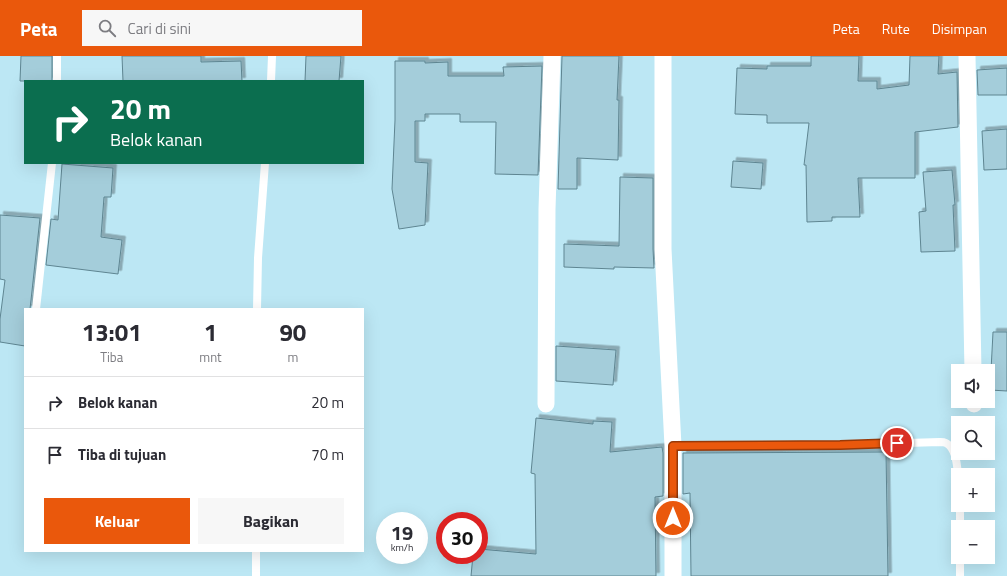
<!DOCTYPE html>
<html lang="id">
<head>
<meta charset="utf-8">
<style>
	body { margin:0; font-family:"Titillium Web",sans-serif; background:#f7f7f7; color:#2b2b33; height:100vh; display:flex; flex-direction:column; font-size:15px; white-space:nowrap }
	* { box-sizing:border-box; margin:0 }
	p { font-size:13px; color:#7c7c81 }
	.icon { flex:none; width:22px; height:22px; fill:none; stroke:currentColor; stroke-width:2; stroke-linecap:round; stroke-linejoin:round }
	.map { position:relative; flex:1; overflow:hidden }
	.sheet { position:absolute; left:24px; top:252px; width:340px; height:244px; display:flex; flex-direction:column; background:#fff; border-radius:0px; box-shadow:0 4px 16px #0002 }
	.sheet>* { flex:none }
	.banner { position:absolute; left:24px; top:24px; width:340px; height:84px; border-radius:0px; box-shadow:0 4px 16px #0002; background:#0b6e4f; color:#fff; overflow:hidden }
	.tools { position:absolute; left:951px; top:308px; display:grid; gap:8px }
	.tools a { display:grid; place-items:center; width:44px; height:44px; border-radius:0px; background:#fff; box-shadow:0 4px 16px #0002; font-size:20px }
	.speed { position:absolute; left:376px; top:456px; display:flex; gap:8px; font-size:20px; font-weight:700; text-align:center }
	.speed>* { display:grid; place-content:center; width:52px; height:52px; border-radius:50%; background:#fff; box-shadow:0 4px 16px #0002; line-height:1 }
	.speed small { font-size:10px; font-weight:400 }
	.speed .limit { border:6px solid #d22; background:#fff; color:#111 }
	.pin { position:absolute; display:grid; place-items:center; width:34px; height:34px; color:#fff; margin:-17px; border:2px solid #fff; border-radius:50%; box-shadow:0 1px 4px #0007 }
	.me { position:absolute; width:44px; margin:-22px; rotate:0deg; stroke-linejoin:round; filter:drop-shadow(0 0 3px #0008) }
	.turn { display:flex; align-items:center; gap:14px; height:84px; padding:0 20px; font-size:18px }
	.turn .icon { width:52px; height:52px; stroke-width:2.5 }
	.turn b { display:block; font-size:28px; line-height:34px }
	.eta { display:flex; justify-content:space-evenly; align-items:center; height:68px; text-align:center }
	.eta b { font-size:24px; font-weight:700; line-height:28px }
	.primary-button { display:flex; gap:8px; margin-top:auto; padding:8px 20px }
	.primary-button a { flex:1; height:46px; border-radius:0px; background:#ea580c; color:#fff; font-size:16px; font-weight:700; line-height:46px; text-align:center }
	.primary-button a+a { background:#f7f7f7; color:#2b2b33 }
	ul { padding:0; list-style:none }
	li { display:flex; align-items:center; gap:12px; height:52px; padding:0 20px; border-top:1px solid #e1e1e2 }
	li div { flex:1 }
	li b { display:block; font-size:15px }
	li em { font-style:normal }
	header { display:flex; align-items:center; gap:24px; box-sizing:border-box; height:56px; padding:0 20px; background:#ea580c; color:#fff }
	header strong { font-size:19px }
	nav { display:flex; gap:22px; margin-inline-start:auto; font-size:14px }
	.search { width:280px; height:36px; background:#f7f7f7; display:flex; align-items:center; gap:10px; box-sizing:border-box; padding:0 14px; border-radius:0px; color:#7c7c81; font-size:15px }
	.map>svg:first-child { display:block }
	.building { fill:#a4cdda; stroke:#5e8591; filter:url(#shadow) }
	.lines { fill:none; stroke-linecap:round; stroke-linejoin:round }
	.service { stroke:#fff; stroke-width:8 }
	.minor { stroke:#fff; stroke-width:17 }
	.route-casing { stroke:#983908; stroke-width:10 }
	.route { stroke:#ea580c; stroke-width:7 }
</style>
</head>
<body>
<header>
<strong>Peta</strong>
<div class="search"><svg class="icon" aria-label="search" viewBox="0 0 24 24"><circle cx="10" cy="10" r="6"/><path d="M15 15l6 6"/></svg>Cari di sini</div>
<nav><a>Peta</a><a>Rute</a><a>Disimpan</a></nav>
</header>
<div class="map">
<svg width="1007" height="520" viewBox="0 0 1007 520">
	<defs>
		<filter id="shadow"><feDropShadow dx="3.5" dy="-3.5" stdDeviation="0" flood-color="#0004"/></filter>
	</defs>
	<rect width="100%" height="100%" fill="#bce7f4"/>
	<g class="building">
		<polygon points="21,0 52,0 52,25 20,25"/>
		<polygon points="122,0 201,0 201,6 241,5 242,25 123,25"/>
		<polygon points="306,0 341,0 339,25 305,25"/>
		<polygon points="562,0 619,0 617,44 619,44 618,104 577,102 577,133 558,133"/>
		<polygon points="811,0 859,0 858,25 877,25 877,33 909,29 910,0 939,0 938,18 957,16 958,71 915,76 915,122 858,122 860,161 832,161 832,165 807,166 806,109 804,109 809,67 767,67 767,59 735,58 737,12 767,13 767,10 811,10"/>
		<polygon points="395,5 425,5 425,7 448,6 448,20 504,20 503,11 542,10 538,119 495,118 496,66 460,66 460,58 425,58 425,65 415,65 415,106 428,107 425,169 399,173 392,133 395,64"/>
		<polygon points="1007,12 1007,39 978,39 977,14"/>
		<polygon points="1007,73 1007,113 984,114 982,75"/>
		<polygon points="733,105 763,107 761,133 731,131"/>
		<polygon points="62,108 113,112 111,141 104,141 101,181 122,184 118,218 46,209 51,163 58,164"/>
		<polygon points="952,114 955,149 953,149 955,195 921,196 919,156 926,155 923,116"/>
		<polygon points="620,121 653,122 653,193 654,212 614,211 614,213 564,211 564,188 619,190"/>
		<polygon points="0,159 40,162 30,253 25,253 25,290 0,286 0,263 5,224 0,223"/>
		<polygon points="993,276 1007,276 1007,335 990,334"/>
		<polygon points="556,290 616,294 613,329 556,325"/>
		<polygon points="536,362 593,368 593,365 612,366 610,396 662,391 663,397 663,440 655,441 656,520 471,520 473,499 479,499 479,493 536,498 535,418 531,417"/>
		<polygon points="886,396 888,520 691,520 690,437 683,438 683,397"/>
	</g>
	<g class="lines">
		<g class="service">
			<polyline points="57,25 57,0"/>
			<polyline points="271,25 272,0"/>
			<polyline points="36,253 52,107"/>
			<polyline points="257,253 258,202 265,107"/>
			<path d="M673 390 840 389 940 386C942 386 944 386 946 387 956 392 957 409 958 419"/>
			<polyline points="960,471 960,449"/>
			<polyline points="256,495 256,520"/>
			<polyline points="960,520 960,501"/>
		</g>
		<g class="minor">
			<polyline points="663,0 663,193 673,390 673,520"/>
			<polyline points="967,0 973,315"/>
			<polyline points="974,345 974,348"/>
			<polyline points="546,348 547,153 552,0"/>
		</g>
	</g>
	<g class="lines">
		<defs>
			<polyline id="route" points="673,462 673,390 840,389 897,387"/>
		</defs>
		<use href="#route" class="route-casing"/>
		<use href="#route" class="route"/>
	</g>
</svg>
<div class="tools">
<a><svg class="icon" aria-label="sound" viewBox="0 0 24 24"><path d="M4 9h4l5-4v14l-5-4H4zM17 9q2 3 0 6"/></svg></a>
<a><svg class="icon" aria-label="search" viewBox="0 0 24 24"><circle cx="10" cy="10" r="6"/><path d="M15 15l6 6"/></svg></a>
<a>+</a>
<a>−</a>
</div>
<div class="speed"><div>19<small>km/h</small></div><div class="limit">30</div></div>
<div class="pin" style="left:897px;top:387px;background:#d93025"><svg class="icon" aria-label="arrive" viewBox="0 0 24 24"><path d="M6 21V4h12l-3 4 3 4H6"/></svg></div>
<svg class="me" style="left:673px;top:462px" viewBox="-20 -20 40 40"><circle r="17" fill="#ea580c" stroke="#fff" stroke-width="3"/><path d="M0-11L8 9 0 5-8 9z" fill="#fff"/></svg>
<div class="banner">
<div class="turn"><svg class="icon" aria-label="right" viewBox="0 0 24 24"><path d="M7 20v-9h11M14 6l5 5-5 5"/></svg><div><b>20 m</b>Belok kanan</div></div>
</div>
<section class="sheet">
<div class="eta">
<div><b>13:01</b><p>Tiba</p></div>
<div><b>1</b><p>mnt</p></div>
<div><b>90</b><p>m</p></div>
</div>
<ul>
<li><svg class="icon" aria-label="right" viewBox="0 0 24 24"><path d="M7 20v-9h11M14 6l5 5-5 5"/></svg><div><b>Belok kanan</b></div><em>20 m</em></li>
<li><svg class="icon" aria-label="arrive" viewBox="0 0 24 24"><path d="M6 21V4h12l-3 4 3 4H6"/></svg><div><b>Tiba di tujuan</b></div><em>70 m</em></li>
</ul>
<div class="primary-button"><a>Keluar</a><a>Bagikan</a></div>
</section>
</div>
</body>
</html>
